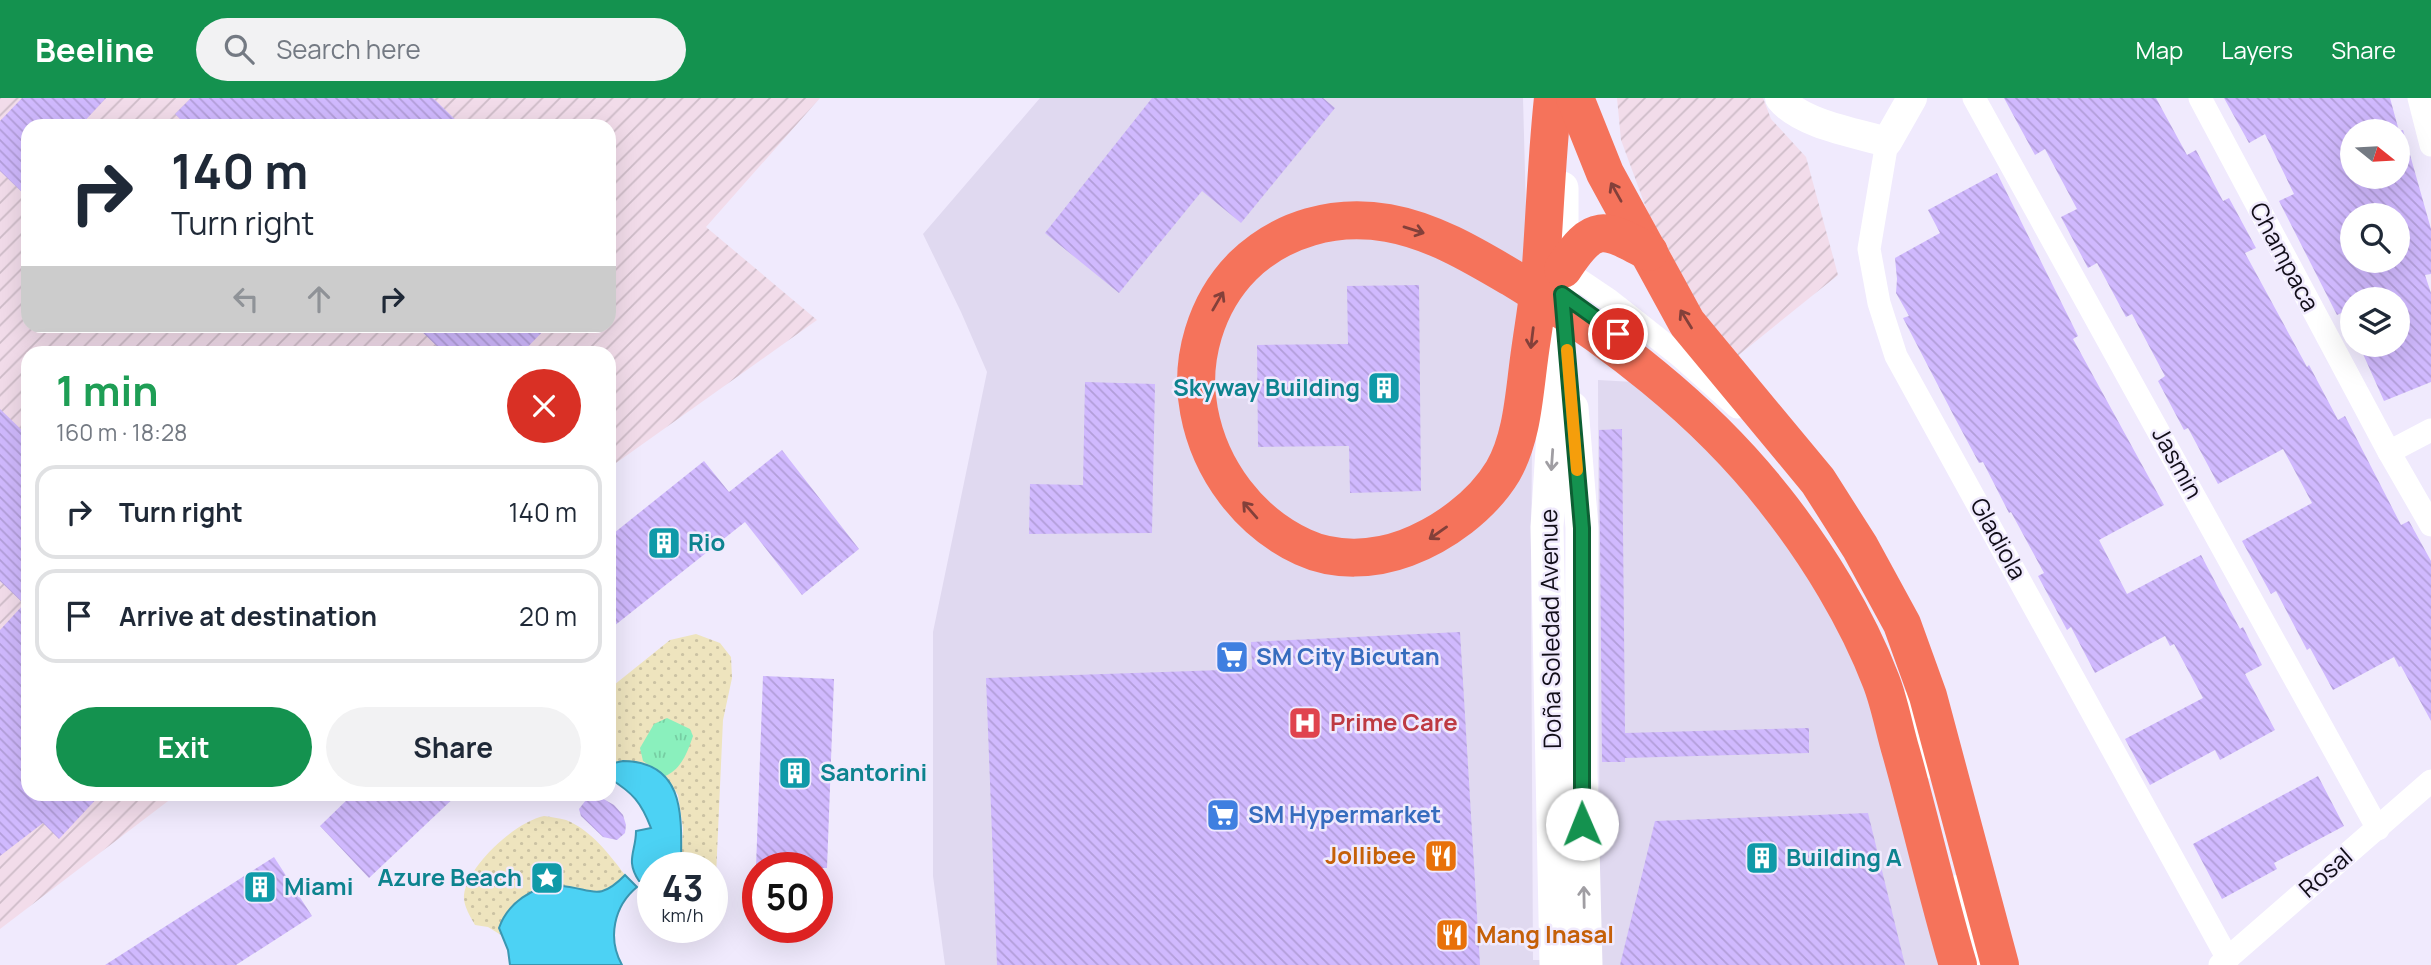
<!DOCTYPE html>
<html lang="en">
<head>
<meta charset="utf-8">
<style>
	body { margin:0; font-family:Manrope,sans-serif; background:#f2f2f3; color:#1f2937; height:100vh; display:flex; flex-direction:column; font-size:26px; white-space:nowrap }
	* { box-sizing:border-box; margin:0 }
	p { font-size:23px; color:#747a83 }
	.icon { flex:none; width:38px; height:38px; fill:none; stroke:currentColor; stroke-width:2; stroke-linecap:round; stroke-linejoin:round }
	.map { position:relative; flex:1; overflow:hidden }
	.panel { position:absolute; left:21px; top:248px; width:595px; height:455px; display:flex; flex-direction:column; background:#fff; border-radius:21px; box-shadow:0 7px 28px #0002 }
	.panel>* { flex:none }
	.banner { position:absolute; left:21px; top:21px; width:595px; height:214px; border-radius:21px; box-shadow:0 7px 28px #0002; background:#fff; color:#1f2937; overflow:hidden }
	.needle { width:46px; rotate:108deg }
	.controls { position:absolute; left:2340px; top:21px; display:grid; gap:14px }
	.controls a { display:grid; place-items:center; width:70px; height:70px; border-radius:50%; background:#fff; box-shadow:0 7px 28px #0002; font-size:35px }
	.speed { position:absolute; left:637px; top:754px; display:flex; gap:14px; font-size:35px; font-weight:700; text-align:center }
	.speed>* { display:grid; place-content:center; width:91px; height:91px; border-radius:50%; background:#fff; box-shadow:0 7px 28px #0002; line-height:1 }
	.speed small { font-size:18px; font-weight:400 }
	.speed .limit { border:10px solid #d22; background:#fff; color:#111 }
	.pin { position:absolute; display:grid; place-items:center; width:60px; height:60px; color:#fff; margin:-30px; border:4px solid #fff; border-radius:50%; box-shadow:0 2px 7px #0007 }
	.me { position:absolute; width:77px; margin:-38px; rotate:359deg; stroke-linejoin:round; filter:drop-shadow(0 0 5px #0008) }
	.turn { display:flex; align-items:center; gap:24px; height:147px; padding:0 35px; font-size:32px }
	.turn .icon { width:91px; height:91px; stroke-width:2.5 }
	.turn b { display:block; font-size:49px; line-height:60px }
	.lanes { display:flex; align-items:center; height:66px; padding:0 35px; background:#0003; justify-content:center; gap:35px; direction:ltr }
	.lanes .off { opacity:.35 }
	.round { display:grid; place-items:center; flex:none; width:74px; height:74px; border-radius:37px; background:#f2f2f3 }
	.headline { display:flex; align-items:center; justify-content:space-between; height:119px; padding:0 35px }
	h1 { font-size:42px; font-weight:700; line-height:52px; color:#1e9e55 }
	.action { display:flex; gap:14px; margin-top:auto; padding:14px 35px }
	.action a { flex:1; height:80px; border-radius:42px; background:#14924f; color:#fff; font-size:28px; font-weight:700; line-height:80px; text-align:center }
	.action a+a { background:#f2f2f3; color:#1f2937 }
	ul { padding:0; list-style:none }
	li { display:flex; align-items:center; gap:21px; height:94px; margin:0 14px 10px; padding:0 21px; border:4px solid #e0e1e3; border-radius:21px }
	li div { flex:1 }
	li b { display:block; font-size:26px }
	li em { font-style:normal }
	header { display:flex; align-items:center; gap:42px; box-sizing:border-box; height:98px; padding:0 35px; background:#14924f; color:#fff }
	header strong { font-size:33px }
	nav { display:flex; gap:38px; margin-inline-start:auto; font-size:24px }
	.search { width:490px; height:63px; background:#f2f2f3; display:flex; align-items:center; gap:18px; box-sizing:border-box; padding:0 24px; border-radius:38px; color:#747a83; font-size:26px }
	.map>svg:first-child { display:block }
	.built { fill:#e0d9f0 }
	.industrial { fill:url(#industrial-furrows); fill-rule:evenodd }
	.sand { fill:url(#sand-dots) }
	.park { fill:url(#park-tufts) }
	.water { fill:#4cd2f4; stroke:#3a97b2; stroke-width:2 }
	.building { fill:url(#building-back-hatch); fill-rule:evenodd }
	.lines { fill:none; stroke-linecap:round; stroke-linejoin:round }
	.minor { stroke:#fff; stroke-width:23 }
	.tertiary { stroke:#fff; stroke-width:30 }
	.secondary { stroke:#fff; stroke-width:33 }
	.motorway { stroke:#f5735b; stroke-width:38 }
	.oneway { stroke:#83403a }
	.oneway2 { stroke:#a09ea3 }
	.route-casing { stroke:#0d5f33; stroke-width:18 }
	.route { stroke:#14924f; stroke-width:12 }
	.slow { stroke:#f59e0b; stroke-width:12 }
	.labels { text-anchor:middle; stroke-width:5; stroke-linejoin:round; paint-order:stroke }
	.street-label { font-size:24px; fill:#110d18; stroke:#f0eafd }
	.culture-label { font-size:24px; font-weight:bold; fill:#0d838f; stroke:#f0eafd; text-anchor:start }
	.shop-label { font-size:24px; font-weight:bold; fill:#366cbe; stroke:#f0eafd; text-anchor:start }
	.health-label { font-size:24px; font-weight:bold; fill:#be3a42; stroke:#f0eafd; text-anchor:start }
	.food-label { font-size:24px; font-weight:bold; fill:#c56008; stroke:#f0eafd; text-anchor:end }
</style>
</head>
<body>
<header>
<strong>Beeline</strong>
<div class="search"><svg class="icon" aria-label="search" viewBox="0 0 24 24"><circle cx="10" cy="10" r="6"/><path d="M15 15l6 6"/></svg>Search here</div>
<nav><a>Map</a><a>Layers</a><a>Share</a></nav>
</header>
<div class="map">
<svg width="2431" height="867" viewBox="0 0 2431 867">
	<defs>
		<pattern id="industrial-furrows" width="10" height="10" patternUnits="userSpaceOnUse" patternTransform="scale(1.75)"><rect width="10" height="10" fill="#f2dcea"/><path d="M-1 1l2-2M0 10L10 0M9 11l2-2" fill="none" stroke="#cebcc8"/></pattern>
		<pattern id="sand-dots" width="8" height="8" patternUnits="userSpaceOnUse" patternTransform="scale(1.75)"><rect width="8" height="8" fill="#eee4be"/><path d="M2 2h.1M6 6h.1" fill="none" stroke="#cbc2a3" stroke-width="1.8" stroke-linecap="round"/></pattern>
		<pattern id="park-tufts" width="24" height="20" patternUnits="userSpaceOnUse" patternTransform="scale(1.75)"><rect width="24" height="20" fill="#8af0bd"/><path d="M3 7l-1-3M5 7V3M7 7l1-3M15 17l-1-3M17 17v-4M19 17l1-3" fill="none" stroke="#76cda2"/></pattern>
		<pattern id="building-back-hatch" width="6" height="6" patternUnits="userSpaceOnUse" patternTransform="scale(1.75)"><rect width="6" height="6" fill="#d0b9fe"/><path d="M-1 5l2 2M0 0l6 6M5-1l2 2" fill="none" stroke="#b29ed9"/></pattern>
	</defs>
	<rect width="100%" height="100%" fill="#f0eafd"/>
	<polygon class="built" points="1040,0 1523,0 1532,335 1531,492 1533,862 1600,862 1598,282 1634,284 1762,405 1830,510 1863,584 1945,867 945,867 933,778 933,534 987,274 961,214 923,136"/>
	<g class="industrial">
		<path d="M0 0H820L706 129 817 222 609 370V256H28V696L176 697 0 831ZM28 28H609V228H28Z"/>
		<polygon points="1617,0 1763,0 1771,21 1806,59 1838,177 1735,260 1702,214 1655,134 1621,42"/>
	</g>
	<g class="sand">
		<polygon points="696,536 720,545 731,559 732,580 723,622 716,778 712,777 712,770 681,770 683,730 678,697 665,678 623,663 609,666 609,591 670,542"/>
		<path d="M544 718C551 719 559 720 566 722 591 732 610 757 625 777L612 790 598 794 559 788 538 791 512 808 499 830 501 837 488 829 475 827C470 818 463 807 464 797 468 767 515 724 544 718Z"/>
	</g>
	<path class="park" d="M667 620 690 631 693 638C688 653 681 672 665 678L643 663 640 650 654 626Z"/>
	<g class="water">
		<path d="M623 663C688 664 681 723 681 770H653L651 783H639C625 762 636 754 636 733L651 730C641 704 633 695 609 680V666Z"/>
		<path d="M625 777 637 789C614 808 607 840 622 867H510L508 852 499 830C507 806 533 787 559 788 591 789 597 806 625 777Z"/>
	</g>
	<g class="building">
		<polygon points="22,0 106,0 80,28 28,28 28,100 0,73 0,23"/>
		<polygon points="191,0 433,0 462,28 187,28 175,16"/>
		<polygon points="1152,0 1323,0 1335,10 1241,125 1202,93 1119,195 1045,135"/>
		<polygon points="2004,0 2156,0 2187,57 2196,52 2223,103 2229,100 2256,150 2245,155 2307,269 2309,267 2338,322 2345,318 2401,427 2409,423 2431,463 2431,623 2401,568 2399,569 2394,559 2333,592 2310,550 2307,552 2276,493 2271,496 2242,443 2312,405 2283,351 2218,386 2188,330 2184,332 2158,283 2165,278 2132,216 2126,219 2097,165 2088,170 2061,119 2077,111 2045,51 2035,57"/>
		<path d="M2224 0H2390L2399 33 2403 32 2431 131V176L2425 177 2431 195V284L2384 303 2359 247H2398V201H2352V210L2337 217 2279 103 2294 96 2265 36 2249 45ZM2352 33H2398V79H2352ZM2352 117H2398V163H2352Z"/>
		<polygon points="1997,75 2078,238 2073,241 2164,407 2099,442 2127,496 2201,457 2240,531 2243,529 2262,567 2245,576 2275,632 2220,662 2215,652 2150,687 2125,641 2203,600 2174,546 2170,548 2165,538 2095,575 2071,529 2067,532 2038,478 2044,475 2011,414 2009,415 1983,364 1979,365 1956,322 1903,220 1909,218 1896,195 1897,181 1895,160 1940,135 1928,112"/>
		<polygon points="1419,187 1421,393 1350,395 1349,348 1258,349 1257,247 1348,246 1347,188"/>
		<polygon points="416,228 548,228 521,256 445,256"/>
		<polygon points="1085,284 1155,286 1152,435 1029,436 1030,386 1083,387"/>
		<polygon points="0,311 28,338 28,696 101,696 59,741 43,725 0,758 0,532 24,506 0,483"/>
		<polygon points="1622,331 1625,635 1809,630 1809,655 1625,660 1625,664 1602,664 1599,332"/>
		<polygon points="782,352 859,451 802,497 745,424 609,532 609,439 704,363 729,394"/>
		<polygon points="1460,534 1480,867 997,867 986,580 1252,571 1251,544"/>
		<polygon points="763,578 834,581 827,770 756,770"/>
		<polygon points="2318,678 2344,728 2274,765 2277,771 2222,801 2193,746"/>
		<polygon points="353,696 458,696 369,780 320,728"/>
		<polygon points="589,698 600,699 614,707 623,717 626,727 625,735 617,742 603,739 581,718 579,711"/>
		<polygon points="1868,715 1905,867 1620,867 1655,723"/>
		<polygon points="274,759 312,818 236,867 105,867"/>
	</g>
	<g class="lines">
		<g class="minor">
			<polyline points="1974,0 2378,731"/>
			<polyline points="2200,0 2389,354 2431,427"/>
			<polyline points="2419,0 2431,47"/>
			<polyline points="1887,44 1869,151 1879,205 1896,258 2228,861"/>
			<polyline points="1551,171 1563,171 1609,202 1680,258 1737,309"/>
			<polyline points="2389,354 2431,332"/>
			<polyline points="1904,604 1930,669"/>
			<polyline points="1959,788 1979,867"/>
			<polyline points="2220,867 2431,683"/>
		</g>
		<path class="tertiary" d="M1780 0C1800 26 1856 35 1887 44L1912 0"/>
		<g class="secondary">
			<polyline points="1572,310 1582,430 1581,674 1586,867"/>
			<polyline points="1556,867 1547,429 1562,196 1562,90"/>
		</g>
		<g class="motorway">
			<path d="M1553 0C1547 56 1545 111 1541 168 1539 199 1533 230 1529 261 1524 298 1522 340 1503 373 1482 408 1443 436 1406 450 1374 462 1335 464 1303 449 1249 424 1210 372 1199 313 1189 262 1206 205 1243 168 1282 130 1335 116 1388 125 1433 133 1473 157 1512 180 1610 240 1704 311 1775 402 1817 455 1857 520 1881 583 1890 606 1894 631 1901 654 1921 725 1937 796 1958 867"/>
			<polyline points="1575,0 1605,75 1687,225 1818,383 1860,449 1902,526 1928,598 2000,867"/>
			<path d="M1563 171C1594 124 1603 129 1649 154"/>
		</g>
	</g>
	<defs><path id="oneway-shaft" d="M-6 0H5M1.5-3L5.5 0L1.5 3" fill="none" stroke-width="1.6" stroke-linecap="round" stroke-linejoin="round" transform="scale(1.75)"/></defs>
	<g class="oneway">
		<use href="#oneway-shaft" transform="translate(1616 94) rotate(-119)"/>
		<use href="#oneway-shaft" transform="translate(1414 132) rotate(17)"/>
		<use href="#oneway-shaft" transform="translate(1218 203) rotate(-60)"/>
		<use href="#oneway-shaft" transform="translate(1686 221) rotate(-122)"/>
		<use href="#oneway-shaft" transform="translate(1532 240) rotate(97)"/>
		<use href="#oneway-shaft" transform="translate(1250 412) rotate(-131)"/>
		<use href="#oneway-shaft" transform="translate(1438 435) rotate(145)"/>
	</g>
	<g class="oneway2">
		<use href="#oneway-shaft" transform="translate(1552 362) rotate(94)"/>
		<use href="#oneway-shaft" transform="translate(1584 799) rotate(-91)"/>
	</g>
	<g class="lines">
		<defs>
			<polyline id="route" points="1582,726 1582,430 1562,196 1618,236"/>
		</defs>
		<use href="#route" class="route-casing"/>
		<use href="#route" class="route"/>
		<polyline class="slow" points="1567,252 1577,372"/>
	</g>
	<defs>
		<symbol id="building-square" viewBox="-11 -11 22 22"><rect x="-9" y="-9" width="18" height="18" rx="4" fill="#0f9aa8" stroke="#f0eafd"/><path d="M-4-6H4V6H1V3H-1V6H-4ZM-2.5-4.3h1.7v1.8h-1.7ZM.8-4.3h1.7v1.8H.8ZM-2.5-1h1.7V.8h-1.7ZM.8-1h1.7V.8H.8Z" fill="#fff"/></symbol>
		<symbol id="supermarket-square" viewBox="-11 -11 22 22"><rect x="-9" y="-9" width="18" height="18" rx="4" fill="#3f7fe0" stroke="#f0eafd"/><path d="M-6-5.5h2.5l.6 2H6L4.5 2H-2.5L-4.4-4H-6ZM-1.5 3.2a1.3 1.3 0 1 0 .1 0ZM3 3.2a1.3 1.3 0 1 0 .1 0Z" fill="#fff"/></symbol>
		<symbol id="hospital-square" viewBox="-11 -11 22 22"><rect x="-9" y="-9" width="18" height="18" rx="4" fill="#e0444e" stroke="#f0eafd"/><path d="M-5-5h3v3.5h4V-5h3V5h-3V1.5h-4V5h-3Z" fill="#fff"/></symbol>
		<symbol id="restaurant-square" viewBox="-11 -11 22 22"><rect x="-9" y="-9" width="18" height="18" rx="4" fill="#e8710a" stroke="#f0eafd"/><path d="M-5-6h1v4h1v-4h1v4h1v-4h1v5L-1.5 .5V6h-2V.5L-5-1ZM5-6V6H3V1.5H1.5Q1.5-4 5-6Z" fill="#fff"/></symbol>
		<symbol id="sight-square" viewBox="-11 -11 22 22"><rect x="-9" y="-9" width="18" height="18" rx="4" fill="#0f9aa8" stroke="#f0eafd"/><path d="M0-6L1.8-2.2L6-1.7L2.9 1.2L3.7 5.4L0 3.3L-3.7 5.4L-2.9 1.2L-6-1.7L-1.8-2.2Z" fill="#fff"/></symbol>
	</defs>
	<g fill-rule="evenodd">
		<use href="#building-square" x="1365" y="271" width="38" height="38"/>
		<use href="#building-square" x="645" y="426" width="38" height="38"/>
		<use href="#supermarket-square" x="1213" y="540" width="38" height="38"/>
		<use href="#hospital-square" x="1286" y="606" width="38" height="38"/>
		<use href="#building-square" x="776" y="656" width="38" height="38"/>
		<use href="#supermarket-square" x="1204" y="698" width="38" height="38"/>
		<use href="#restaurant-square" x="1422" y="739" width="38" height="38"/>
		<use href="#building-square" x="1743" y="741" width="38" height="38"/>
		<use href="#sight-square" x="528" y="761" width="38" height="38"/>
		<use href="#building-square" x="241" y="770" width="38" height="38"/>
		<use href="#restaurant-square" x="1433" y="818" width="38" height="38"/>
	</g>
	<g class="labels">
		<g class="street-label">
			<text transform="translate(2284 159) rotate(62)" y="8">Champaca</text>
			<text transform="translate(2177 365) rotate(61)" y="8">Jasmin</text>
			<text transform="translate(1998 441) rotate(61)" y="8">Gladiola</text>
			<text transform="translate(1551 531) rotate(-91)" y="8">Doña Soledad Avenue</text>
			<text transform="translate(2326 775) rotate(-41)" y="8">Rosal</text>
		</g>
		<g class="culture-label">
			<text x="1360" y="298" text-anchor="end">Skyway Building</text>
			<text x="688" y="453">Rio</text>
			<text x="820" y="683">Santorini</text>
			<text x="1786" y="768">Building A</text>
			<text x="522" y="788" text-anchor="end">Azure Beach</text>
			<text x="284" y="797">Miami</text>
		</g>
		<g class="shop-label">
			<text x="1256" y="567">SM City Bicutan</text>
			<text x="1248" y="725">SM Hypermarket</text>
		</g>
		<g class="health-label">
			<text x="1330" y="633">Prime Care</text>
		</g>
		<g class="food-label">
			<text x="1416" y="766">Jollibee</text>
			<text x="1476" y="845" text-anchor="start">Mang Inasal</text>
		</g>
	</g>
</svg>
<div class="controls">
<a><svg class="needle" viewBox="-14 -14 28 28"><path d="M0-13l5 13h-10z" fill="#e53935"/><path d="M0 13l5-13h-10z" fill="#747a83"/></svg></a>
<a><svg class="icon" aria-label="search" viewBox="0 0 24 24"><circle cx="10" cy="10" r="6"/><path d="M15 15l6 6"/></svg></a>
<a><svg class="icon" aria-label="layers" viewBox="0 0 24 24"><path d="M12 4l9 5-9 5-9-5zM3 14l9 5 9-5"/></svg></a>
</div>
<div class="speed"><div>43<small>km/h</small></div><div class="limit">50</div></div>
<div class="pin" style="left:1618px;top:236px;background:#d93025"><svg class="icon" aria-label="arrive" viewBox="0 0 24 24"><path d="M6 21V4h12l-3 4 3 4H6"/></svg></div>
<svg class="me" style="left:1582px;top:726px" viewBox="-20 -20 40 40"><circle r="19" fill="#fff"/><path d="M0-13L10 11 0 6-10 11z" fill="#14924f"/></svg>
<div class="banner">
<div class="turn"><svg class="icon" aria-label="right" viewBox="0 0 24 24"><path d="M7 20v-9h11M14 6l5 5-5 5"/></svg><div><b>140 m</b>Turn right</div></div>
<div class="lanes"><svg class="icon off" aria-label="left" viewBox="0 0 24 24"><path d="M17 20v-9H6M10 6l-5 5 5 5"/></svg><svg class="icon off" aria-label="ahead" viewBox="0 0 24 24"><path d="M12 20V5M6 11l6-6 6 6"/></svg><svg class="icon" aria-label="right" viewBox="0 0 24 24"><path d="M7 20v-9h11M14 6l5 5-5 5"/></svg></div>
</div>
<section class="panel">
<div class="headline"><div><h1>1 min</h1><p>160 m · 18:28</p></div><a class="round" style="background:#d93025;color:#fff"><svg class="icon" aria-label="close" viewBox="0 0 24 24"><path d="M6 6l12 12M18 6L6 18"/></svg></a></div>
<ul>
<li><svg class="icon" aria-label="right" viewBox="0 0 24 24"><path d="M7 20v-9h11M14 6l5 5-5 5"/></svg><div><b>Turn right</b></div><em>140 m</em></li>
<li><svg class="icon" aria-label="arrive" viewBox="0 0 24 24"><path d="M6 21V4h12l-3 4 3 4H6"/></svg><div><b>Arrive at destination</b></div><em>20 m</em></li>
</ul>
<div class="action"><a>Exit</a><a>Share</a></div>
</section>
</div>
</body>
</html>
